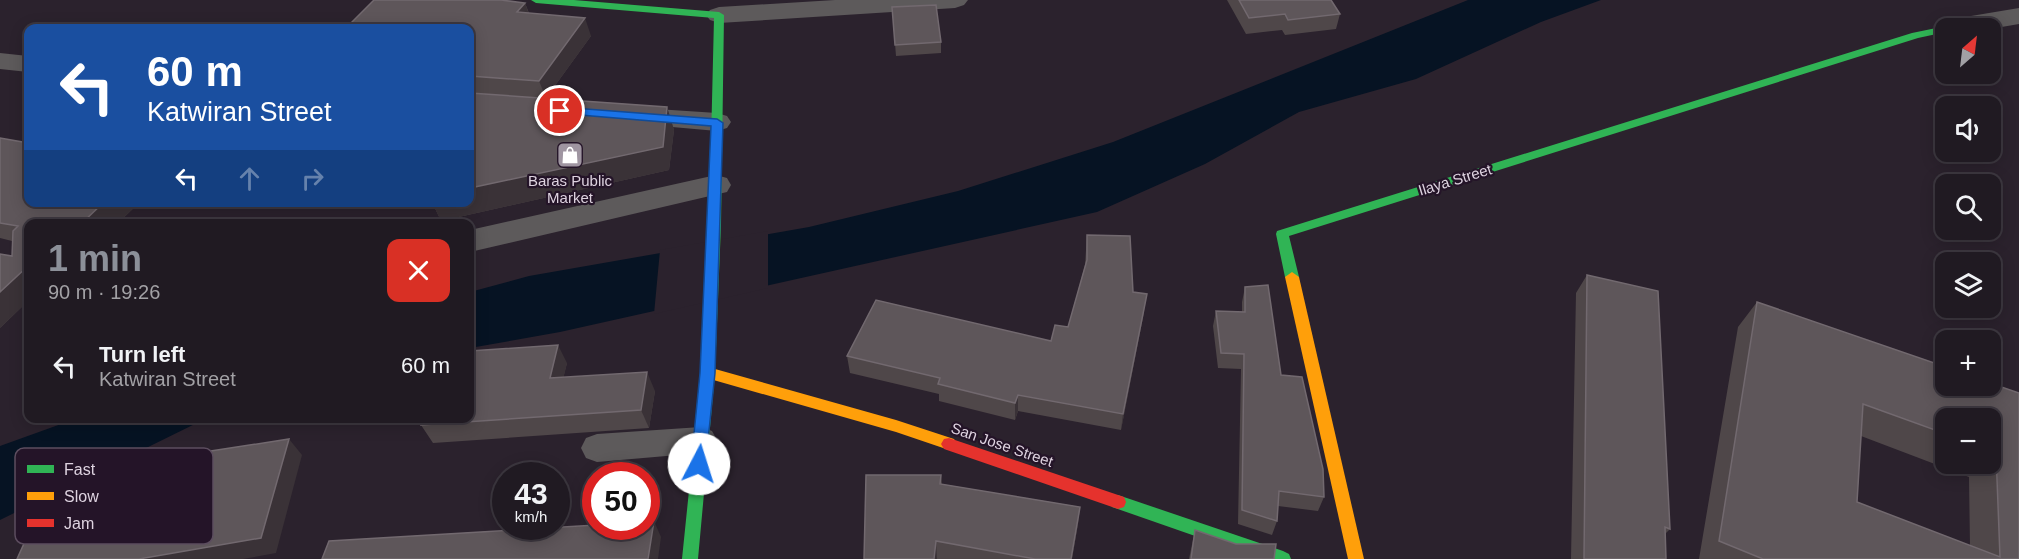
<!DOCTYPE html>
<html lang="en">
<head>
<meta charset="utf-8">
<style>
	body { margin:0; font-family:Helvetica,sans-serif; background:#28232a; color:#f1f3f6; height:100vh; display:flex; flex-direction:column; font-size:22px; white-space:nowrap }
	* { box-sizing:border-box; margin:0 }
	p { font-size:20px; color:#a2a1a5 }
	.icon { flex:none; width:33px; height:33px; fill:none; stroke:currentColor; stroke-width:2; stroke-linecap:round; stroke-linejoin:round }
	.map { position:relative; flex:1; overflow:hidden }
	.details { position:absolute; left:24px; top:219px; width:450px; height:204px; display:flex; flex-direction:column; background:#201a22; border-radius:12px; box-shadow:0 3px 15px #0003,0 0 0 2px #3d3840 }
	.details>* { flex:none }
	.hud { position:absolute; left:24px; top:24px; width:450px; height:183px; border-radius:12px; box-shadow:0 3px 15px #0003,0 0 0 2px #3d3840; background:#1a4fa0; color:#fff; overflow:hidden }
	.needle { width:39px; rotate:28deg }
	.controls { position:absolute; left:1935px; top:18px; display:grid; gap:12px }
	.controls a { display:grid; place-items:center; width:66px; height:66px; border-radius:12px; background:#201a22; box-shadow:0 3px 15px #0003,0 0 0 2px #3d3840; font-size:30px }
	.speed { position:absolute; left:492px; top:462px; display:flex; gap:12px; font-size:30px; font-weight:700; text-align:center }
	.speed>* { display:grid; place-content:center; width:78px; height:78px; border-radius:50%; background:#201a22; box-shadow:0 3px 15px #0003,0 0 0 2px #3d3840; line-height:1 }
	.speed small { font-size:15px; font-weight:400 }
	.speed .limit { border:9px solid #d22; background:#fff; color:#111 }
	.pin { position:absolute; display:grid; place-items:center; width:51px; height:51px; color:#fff; margin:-26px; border:3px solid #fff; border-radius:50%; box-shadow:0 2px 6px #0007 }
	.me { position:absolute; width:66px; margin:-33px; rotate:5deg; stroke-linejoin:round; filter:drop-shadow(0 0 4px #0008) }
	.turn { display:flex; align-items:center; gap:21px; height:126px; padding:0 24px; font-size:27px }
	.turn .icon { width:78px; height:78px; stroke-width:2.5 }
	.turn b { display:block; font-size:42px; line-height:51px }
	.lanes { display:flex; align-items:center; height:57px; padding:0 24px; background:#0003; justify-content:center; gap:30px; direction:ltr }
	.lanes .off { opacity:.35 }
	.round { display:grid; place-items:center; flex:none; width:63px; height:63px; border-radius:12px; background:#28232a }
	.headline { display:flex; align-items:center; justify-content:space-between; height:102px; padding:0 24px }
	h1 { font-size:36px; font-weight:700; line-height:45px; color:#8c9099 }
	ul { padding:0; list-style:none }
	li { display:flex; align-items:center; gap:18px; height:90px; padding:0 24px }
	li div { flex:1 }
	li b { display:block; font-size:22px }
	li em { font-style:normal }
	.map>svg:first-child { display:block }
	.water { fill:#061323 }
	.pier { fill:#2b222d }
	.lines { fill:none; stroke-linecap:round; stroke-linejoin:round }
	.lane { fill:#5d5a5b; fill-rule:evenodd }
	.street { fill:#5d5a5b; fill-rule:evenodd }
	.fast { fill:#30b455; fill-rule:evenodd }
	.slow { fill:#ff9f0a; fill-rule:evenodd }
	.jam { fill:#e5322d; fill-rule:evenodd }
	.wall { fill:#4f4749; fill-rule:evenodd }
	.shaded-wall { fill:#3a3237 }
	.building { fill:#5e565a; stroke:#72696f; stroke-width:1.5; fill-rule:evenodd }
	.route { fill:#1a73e8; stroke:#114b97; stroke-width:1.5 }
	.labels { text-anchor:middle; stroke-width:4.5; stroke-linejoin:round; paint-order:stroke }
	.street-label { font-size:15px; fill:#ded3e0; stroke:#241428 }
	.poi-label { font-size:15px; fill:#ded3e0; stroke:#241428 }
	.key { fill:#241428; stroke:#5c4d5f; stroke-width:1.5 }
	.key-label { font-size:16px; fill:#ded3e0 }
</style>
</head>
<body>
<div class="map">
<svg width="2019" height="559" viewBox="0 0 2019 559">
	<rect width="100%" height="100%" fill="#2b222d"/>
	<g class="water">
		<polygon points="1468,0 1601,0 1541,22 1416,79 1299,112 1205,164 1097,212 560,332 470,348 470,292 529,276 809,227 958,191 1113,142"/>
		<polygon points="75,419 75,418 205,419 0,520 0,446"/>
	</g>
	<polygon class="pier" points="768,231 768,288 654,314 660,250"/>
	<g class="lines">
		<polygon class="lane" points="701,427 712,431 717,440 712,449 701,453 597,462 586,458 581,448 586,438 597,434"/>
		<g class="street">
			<polygon points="835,0 968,0 964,5 955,8 719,23 710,20 706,15 710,10 719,7"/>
			<polygon points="2019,8 2019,24 1990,29 1946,28 1946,35 1938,34 1934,28 1938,22 1947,20"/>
			<polygon points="0,53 28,56 28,72 0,69"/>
			<polygon points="626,107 717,113 727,116 731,122 727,128 717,131 616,122 612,116 616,110"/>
			<polygon points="716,175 727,178 731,185 727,192 470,252 470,230"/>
		</g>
		<g class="fast">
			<polygon points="531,0 574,0 719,12 724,15 721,225 715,373 698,559 682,559 701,373 709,225 714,18 536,3"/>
			<polygon points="1946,26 1951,28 1946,28 1946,32 1918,38 1289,236 1299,277 1292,282 1285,277 1276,234 1277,231 1912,33"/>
			<polygon points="1118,495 1283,551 1289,554 1291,559 1261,559 1112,507 1110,502 1112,497"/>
		</g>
		<g class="slow">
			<polygon points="1292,272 1299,277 1364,559 1348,559 1285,277"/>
			<polygon points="708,367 896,420 954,439 957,444 954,449 949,450 896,432 703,377 701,373 703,369"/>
		</g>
		<polygon class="jam" points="949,438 1124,497 1126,502 1124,507 1118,509 944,449 941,444 944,439"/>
	</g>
	<g class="wall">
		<polygon points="1227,0 1331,0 1340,14 1336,29 1285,35 1282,30 1246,34"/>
		<polygon points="525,3 529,13 591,36 546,98 667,107 674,130 669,170 441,221 432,202 470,202 470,28 346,28"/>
		<polygon points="892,7 941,42 941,53 896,56"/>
		<polygon points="0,138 28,202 140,202 117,224 28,224 28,301 0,328 12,256 12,241 0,238"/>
		<polygon points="1087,235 1133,292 1144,312 1121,430 1018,411 1015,420 939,401 939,394 850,373 847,356 1051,341 1068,327 1085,265"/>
		<polygon points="1587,275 1670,529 1665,534 1666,559 1571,559 1576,293"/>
		<polygon points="1245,287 1281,375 1324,497 1318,511 1278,506 1277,521 1272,535 1238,524 1241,369 1218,368 1213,326 1216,311 1242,312 1242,302"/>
		<path d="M1757 302 1990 386 2019 559H1699L1738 327ZM1946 418H1990V464H1946ZM1861 436 1969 477 1970 546 1857 502Z"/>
		<polygon points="567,363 563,378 655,391 649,428 433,443 421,425"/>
		<polygon points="941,475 942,484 1080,507 1078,524 1072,559 864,559"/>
		<polygon points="1195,530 1274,559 1189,559"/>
	</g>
	<g class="shaded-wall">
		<polygon points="525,3 531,20 517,12"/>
		<polygon points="585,18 591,36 546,98 539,81"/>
		<polygon points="667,107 674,130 669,170 441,221 432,202 470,202 470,188"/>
		<polygon points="104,202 140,202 117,224 81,224"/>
		<polygon points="28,266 28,301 0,328 0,292"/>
		<polygon points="1147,294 1144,312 1121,430 1123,414"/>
		<polygon points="558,345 567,363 559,397 550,378"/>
		<polygon points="647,372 655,391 649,428 641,410"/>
		<polygon points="1018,395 1018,411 1015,420 1015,403"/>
		<polygon points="289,439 302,455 276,553 243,559 139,559"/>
		<polygon points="1080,507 1078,524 1072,559 1071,559"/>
		<polygon points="654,521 661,537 658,559 648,559"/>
		<polygon points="936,541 937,559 934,559"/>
	</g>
	<g class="building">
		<polygon points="374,0 501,0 525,3 517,12 585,18 539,81 470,76 470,28 346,28"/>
		<polygon points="1239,0 1331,0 1340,14 1288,20 1285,14 1249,18"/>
		<polygon points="936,5 941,42 895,45 892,7"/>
		<polygon points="470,93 667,107 663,147 470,188"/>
		<polygon points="0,138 28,143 28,202 104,202 81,224 28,224 28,266 0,292 0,254 12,256 13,231 18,226 0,223"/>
		<polygon points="1087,235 1130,236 1133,292 1147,294 1123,414 1018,395 1015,403 938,384 940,378 847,356 876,300 1051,341 1055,325 1068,327 1087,260"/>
		<polygon points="1587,275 1658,291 1670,529 1665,527 1666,559 1584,559"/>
		<polygon points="1268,285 1281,375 1302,377 1323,469 1324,497 1279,491 1277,521 1242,510 1244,354 1221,353 1216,311 1245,312 1245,287"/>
		<path d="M1757 302 1946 367V386H1990V383L2019 393V559H1763L1719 541ZM1863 404 1946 434V418H1990V451L1996 453 2000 557 1857 502Z"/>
		<polygon points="558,345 550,378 647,372 641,410 421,425 423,418 470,418 470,351"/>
		<polygon points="289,439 261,538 139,559 17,559 36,517 170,497 185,455"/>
		<polygon points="866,475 941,475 940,484 1080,507 1071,559 1035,559 936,541 934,559 864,559"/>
		<polygon points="654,521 648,559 322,559 329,541 596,525 596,526 646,526 646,522"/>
		<polygon points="1195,530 1236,544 1276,544 1274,559 1191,559"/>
	</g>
	<polygon class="route" points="560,107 717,119 723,123 715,373 705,469 694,469 691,464 700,373 711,126 556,113 554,111"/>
	<defs>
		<symbol id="shop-square" viewBox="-11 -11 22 22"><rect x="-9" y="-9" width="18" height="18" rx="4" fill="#9f95a1" stroke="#241428"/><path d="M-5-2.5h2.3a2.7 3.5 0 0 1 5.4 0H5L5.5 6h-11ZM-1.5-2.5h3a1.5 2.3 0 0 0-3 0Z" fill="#fff"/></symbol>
	</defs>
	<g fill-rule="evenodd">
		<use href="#shop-square" x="555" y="140" width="30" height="30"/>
	</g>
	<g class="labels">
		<g class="street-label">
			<text transform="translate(1455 180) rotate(-17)" y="5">Ilaya Street</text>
			<text transform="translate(1002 445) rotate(19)" y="5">San Jose Street</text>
		</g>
		<g class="poi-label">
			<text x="570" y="186">Baras Public<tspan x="570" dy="17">Market</tspan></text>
		</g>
	</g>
	<rect x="15" y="448" width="198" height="96" rx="9" class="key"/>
	<rect x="27" y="465" width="27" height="8" fill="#30b455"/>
	<rect x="27" y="492" width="27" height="8" fill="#ff9f0a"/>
	<rect x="27" y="519" width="27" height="8" fill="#e5322d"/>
	<g class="key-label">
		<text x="64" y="475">Fast</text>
		<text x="64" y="502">Slow</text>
		<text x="64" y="529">Jam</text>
	</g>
</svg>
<div class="controls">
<a><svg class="needle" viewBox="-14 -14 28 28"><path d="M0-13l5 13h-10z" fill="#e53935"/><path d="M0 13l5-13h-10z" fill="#a2a1a5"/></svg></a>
<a><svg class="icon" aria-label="sound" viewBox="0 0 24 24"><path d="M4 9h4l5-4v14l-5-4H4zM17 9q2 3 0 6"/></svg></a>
<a><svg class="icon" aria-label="search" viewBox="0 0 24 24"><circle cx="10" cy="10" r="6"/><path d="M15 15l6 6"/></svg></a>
<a><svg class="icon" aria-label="layers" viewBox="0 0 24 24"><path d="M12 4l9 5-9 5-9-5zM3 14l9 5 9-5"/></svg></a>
<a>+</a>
<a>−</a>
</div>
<div class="speed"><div>43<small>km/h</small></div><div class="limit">50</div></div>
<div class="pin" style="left:560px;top:111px;background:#d93025"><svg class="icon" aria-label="arrive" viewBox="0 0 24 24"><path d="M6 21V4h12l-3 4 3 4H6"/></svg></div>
<svg class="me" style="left:699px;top:464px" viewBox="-20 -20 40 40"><circle r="19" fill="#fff"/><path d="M0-13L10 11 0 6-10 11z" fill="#1a73e8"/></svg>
<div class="hud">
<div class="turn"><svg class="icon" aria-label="left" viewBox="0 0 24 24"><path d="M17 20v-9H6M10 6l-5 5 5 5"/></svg><div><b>60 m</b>Katwiran Street</div></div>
<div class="lanes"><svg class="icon" aria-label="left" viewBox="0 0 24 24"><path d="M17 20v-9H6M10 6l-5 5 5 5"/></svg><svg class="icon off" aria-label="ahead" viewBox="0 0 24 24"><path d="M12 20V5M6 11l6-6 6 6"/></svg><svg class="icon off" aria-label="right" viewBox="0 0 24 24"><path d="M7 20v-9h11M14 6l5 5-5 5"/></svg></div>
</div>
<section class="details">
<div class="headline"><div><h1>1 min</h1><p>90 m · 19:26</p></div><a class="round" style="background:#d93025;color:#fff"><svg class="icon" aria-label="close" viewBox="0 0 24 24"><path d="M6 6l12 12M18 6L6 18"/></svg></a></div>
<ul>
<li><svg class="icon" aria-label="left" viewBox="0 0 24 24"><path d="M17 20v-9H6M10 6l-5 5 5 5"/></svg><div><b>Turn left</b><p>Katwiran Street</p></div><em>60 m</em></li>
</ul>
</section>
</div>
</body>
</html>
